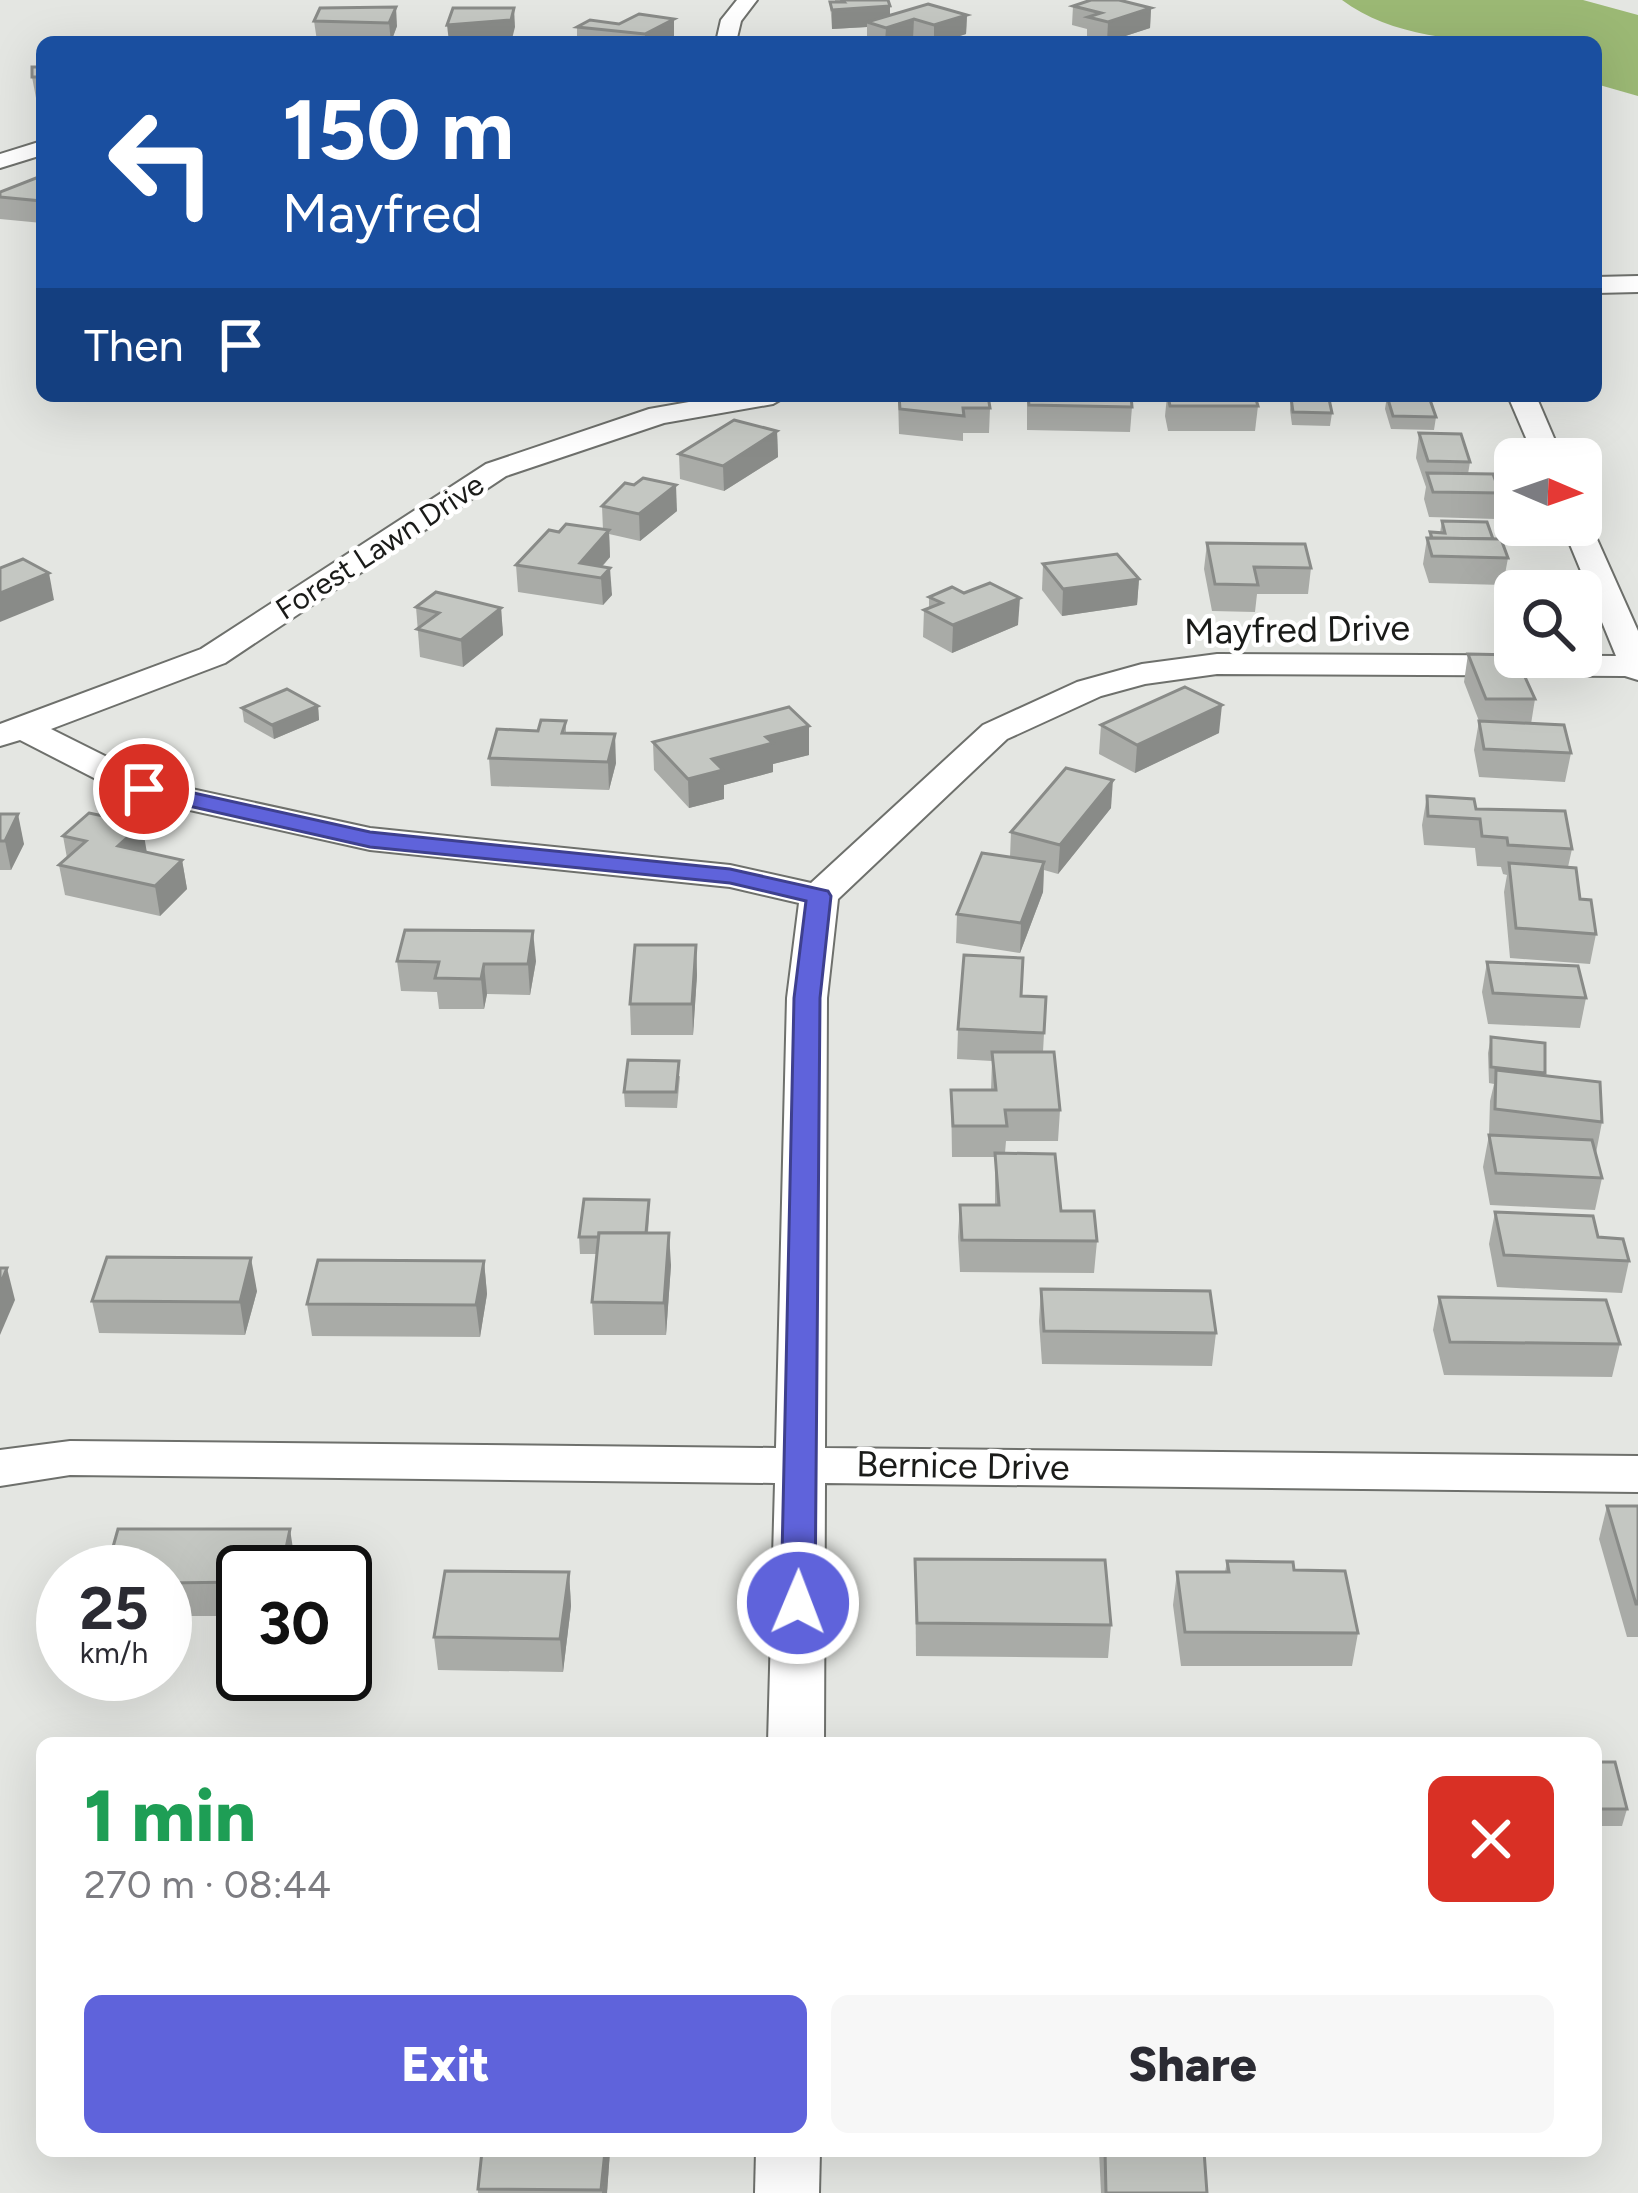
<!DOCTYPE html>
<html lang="en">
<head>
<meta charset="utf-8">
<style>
	body { margin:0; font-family:Figtree,sans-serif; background:#f7f7f7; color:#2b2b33; height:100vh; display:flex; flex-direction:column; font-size:45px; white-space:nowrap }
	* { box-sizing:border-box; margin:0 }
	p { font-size:39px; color:#7c7c81 }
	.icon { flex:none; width:66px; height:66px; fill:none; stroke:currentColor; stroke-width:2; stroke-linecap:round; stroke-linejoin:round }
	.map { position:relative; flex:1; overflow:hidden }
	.side { position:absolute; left:36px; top:1737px; width:1566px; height:420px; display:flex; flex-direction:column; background:#fff; border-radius:18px; box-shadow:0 12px 48px #0002 }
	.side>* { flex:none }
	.banner { position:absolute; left:36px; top:36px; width:1566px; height:366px; border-radius:18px; box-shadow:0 12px 48px #0002; background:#1a4fa0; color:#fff; overflow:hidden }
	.needle { width:78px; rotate:92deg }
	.buttons { position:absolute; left:1494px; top:438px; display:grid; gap:24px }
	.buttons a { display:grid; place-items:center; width:108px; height:108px; border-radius:18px; background:#fff; box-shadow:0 12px 48px #0002; font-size:60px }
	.speed { position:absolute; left:36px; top:1545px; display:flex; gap:24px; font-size:60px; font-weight:700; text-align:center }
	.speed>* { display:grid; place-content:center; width:156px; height:156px; border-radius:50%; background:#fff; box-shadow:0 12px 48px #0002; line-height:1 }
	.speed small { font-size:30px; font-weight:400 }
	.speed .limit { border:6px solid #111; border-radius:18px; background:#fff; color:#111 }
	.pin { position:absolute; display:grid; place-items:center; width:102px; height:102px; color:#fff; margin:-51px; border:6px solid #fff; border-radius:50%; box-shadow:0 3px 12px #0007 }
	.me { position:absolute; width:132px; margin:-66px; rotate:1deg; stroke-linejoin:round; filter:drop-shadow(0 0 9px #0008) }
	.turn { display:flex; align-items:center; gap:42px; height:252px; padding:0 48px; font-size:54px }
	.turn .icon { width:156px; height:156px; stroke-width:2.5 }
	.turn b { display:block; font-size:84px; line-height:102px }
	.then { display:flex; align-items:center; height:114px; padding:0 48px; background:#0003; gap:24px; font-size:45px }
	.round { display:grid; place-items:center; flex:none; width:126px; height:126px; border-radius:18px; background:#f7f7f7 }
	.overview { display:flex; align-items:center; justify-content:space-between; height:204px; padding:0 48px }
	h1 { font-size:72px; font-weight:800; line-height:90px; color:#1e9e55 }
	.button { display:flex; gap:24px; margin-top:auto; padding:24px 48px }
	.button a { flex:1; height:138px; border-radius:18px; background:#5f63db; color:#fff; font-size:48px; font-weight:800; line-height:138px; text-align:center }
	.button a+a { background:#f7f7f7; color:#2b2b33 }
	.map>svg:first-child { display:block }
	.water { fill:#9bb874 }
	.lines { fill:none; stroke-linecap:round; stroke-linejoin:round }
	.street-casing { stroke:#6e706c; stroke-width:4 }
	.street { fill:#fff; fill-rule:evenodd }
	.wall { fill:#a9aba7 }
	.shaded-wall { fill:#898b88 }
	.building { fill:#c4c7c2; stroke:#898b88; stroke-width:3 }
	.route { fill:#5f63db; stroke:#3e408e; stroke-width:3 }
	.labels { text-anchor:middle; stroke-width:9; stroke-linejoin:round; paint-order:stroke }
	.far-street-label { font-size:30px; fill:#1a1b19; stroke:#fff }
	.street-label { font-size:36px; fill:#1a1b19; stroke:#fff }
</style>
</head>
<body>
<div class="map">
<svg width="1638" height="2193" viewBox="0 0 1638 2193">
	<rect width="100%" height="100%" fill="#e4e6e2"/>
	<path class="water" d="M1342 0H1583L1638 15V96L1596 84V42C1516 42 1409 50 1342 0Z"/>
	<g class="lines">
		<defs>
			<g id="street">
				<polygon points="737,0 757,0 741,21 736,42 716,42 721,20"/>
				<polygon points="42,141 42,155 0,168 0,154"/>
				<polygon points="1638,276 1638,292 1596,293 1596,277"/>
				<polygon points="723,396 787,396 773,404 664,423 506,476 225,663 51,729 155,781 370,828 730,865 811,883 983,725 1077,682 1142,664 1217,654 1616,656 1562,525 1581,525 1581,517 1588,519 1638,631 1638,680 1625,676 1217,674 1145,684 1101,696 1007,739 838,899 827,998 825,1448 1638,1456 1638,1492 825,1483 824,1743 768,1743 775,1483 70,1475 0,1486 0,1450 70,1441 776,1448 787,998 799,903 730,887 370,850 131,797 20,740 0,746 0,724 201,649 486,464 649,409"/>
				<polygon points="1508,396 1536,396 1563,459 1535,459"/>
				<polygon points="756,2151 820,2151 819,2193 755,2193"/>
			</g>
		</defs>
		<use href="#street" class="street-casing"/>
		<use href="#street" class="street"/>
	</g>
	<g class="wall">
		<polygon points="835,0 888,0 890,16 967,15 966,34 941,42 925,42 913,39 902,42 867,42 867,27 832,29 830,2 835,2"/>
		<polygon points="1073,6 1151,8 1150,28 1107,42 1087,36 1087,29 1072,25"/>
		<polygon points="320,8 397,26 391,42 317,41 314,21"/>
		<polygon points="674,19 674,38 667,42 577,42 577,27"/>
		<polygon points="42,67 42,98 36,98 32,77"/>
		<polygon points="42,178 42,223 0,219 0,192"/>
		<polygon points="898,396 990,408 989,433 963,433 963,441 899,434"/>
		<polygon points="1027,396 1132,407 1130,432 1027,430"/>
		<polygon points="1167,396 1255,396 1258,406 1255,431 1168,431 1165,416"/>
		<polygon points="1387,396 1436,417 1434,430 1391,429 1385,409"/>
		<polygon points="1291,398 1332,413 1330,426 1292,425 1290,410"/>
		<polygon points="777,431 778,457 724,491 680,479 679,454"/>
		<polygon points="1419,433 1470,462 1468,474 1500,493 1496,519 1429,517 1424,499 1426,487 1416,458"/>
		<polygon points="602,506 677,511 640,541 609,534 610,557 602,567 612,595 603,605 518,592 516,565 559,532 603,530"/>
		<polygon points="1442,521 1493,539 1508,558 1503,585 1429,583 1423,564 1427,538 1429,538 1430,532 1440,533"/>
		<polygon points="1207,543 1311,568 1308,594 1257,594 1255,612 1212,611 1204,569"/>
		<polygon points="1043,564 1139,579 1137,605 1062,616 1042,590"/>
		<polygon points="929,597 1018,625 952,653 923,637 924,610 929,608"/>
		<polygon points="416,607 501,608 503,635 463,667 420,657"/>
		<polygon points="1468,654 1535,699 1531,724 1571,753 1565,782 1479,777 1474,750 1479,721 1464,682"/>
		<polygon points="318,706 319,720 274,739 244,722 242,708"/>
		<polygon points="566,721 566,733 616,763 609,790 491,786 489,758 538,731"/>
		<polygon points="1101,725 1219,733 1135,773 1099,754"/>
		<polygon points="809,726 809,755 773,764 773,772 724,785 724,799 689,808 654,770 653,742"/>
		<polygon points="1427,796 1476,809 1572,849 1568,867 1596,934 1590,964 1510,958 1504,892 1507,875 1503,874 1501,867 1477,866 1475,848 1424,845 1422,825"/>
		<polygon points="1111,808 1058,874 1044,870 1043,892 1020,953 956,943 957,914 1010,857 1011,832"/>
		<polygon points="0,814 24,844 11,870 0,870"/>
		<polygon points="63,836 182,860 187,889 160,916 65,895 59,865 67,858"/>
		<polygon points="696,945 697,975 693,1035 631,1035 630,1004"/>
		<polygon points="397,961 536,961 530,995 487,994 484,1009 439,1009 437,992 401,991"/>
		<polygon points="1487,962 1586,998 1580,1028 1488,1024 1482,992"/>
		<polygon points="1021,996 1046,997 1043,1052 1060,1110 1058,1141 1006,1141 1005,1153 1061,1211 1097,1241 1094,1273 960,1272 958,1237 960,1205 995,1205 995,1157 952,1157 951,1090 991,1090 992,1061 957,1059 958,1029"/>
		<polygon points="1491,1037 1545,1043 1545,1076 1602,1122 1596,1153 1602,1178 1595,1210 1490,1205 1483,1167 1489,1135 1490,1101 1494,1084 1489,1083 1488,1053"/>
		<polygon points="680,1076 677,1108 625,1107 624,1092"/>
		<polygon points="1495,1212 1598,1237 1629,1261 1622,1293 1497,1287 1489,1244"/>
		<polygon points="649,1216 648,1233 671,1265 666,1335 594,1335 592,1302 597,1254 580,1254 579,1237"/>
		<polygon points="484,1261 487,1294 480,1337 312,1336 307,1304"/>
		<polygon points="1041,1289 1216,1333 1212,1366 1042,1364 1039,1321"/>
		<polygon points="257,1291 245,1335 99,1333 92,1301"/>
		<polygon points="1439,1297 1620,1344 1612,1377 1444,1375 1433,1330"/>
		<polygon points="1607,1506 1638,1506 1638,1637 1627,1637 1599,1539"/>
		<polygon points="915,1559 1111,1625 1108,1658 916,1656"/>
		<polygon points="1227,1561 1294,1570 1358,1633 1352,1666 1181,1666 1173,1605 1177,1572 1225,1572"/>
		<polygon points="295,1562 243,1572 243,1616 165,1616 165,1572"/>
		<polygon points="569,1572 571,1606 563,1672 438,1670 434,1637"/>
		<polygon points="1596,1762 1627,1809 1622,1826 1596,1826"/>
		<polygon points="610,2151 607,2193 478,2193 478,2189"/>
		<polygon points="1099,2151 1204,2151 1207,2193 1101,2193"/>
	</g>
	<g class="shaded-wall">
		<polygon points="890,6 890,25 867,22 867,27 832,29 832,10"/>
		<polygon points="396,7 397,26 391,42 389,23"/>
		<polygon points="514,8 515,27 512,39 449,42 447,25"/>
		<polygon points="1151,8 1150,28 1107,42 1108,22"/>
		<polygon points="967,15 966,34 941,42 934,42 934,25"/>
		<polygon points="674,19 674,38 667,42 645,42 645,34"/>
		<polygon points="914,19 913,39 902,42 885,42 886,28"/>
		<polygon points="777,431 778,457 724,491 723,466"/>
		<polygon points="676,485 677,511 640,541 639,514"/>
		<polygon points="609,530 610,557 592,577 580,563"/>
		<polygon points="610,568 612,595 603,605 601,578"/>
		<polygon points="49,573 54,600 0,622 0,593"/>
		<polygon points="1139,579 1137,605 1062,616 1063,589"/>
		<polygon points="1020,598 1018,625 952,653 953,625"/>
		<polygon points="501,608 503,635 463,667 461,640"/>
		<polygon points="1222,705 1219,733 1135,773 1137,745"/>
		<polygon points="318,706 319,720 274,739 272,725"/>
		<polygon points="809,726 809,755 773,764 773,772 724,785 724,799 689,808 688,779 712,759 766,737"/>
		<polygon points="615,734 616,763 609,790 608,762"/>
		<polygon points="1113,780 1111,808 1058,874 1060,845"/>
		<polygon points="18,814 24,844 11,870 5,841"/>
		<polygon points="142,824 147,853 118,846"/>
		<polygon points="182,860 187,889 160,916 155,886"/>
		<polygon points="1044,862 1043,892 1020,953 1021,923"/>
		<polygon points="533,931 536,961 530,995 528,964"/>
		<polygon points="696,945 697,975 693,1035 692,1004"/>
		<polygon points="484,964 487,994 484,1009 481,979"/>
		<polygon points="669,1233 671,1265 666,1335 664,1303"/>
		<polygon points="251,1258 257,1291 245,1335 240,1302"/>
		<polygon points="484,1261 487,1294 480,1337 476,1305"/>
		<polygon points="7,1268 15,1300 0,1335 0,1285"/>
		<polygon points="290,1529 295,1562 293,1572 281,1572"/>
		<polygon points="569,1572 571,1606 563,1672 560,1639"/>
		<polygon points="605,2151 610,2151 607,2193 602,2193"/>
	</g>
	<g class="building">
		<polygon points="842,0 888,0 890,6 832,10 830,2 844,2"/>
		<polygon points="1091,0 1119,0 1151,8 1108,22 1088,17 1101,13 1073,6"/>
		<polygon points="928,4 967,15 934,25 914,19 886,28 867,22"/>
		<polygon points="396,7 389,23 314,21 320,8"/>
		<polygon points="453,8 514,8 511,20 447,25"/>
		<polygon points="639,14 674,19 645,34 577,27 590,20 619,24"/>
		<polygon points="251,39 251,42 198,42"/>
		<rect x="32" y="67" width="10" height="10"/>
		<polygon points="36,178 42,178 42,201 0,197 0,192"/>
		<polygon points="899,396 988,396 990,408 963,408 964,416 900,409"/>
		<polygon points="1028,396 1131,396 1132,407 1029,405"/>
		<polygon points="1168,396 1255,396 1258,406 1170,406"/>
		<polygon points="1387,396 1429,397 1436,417 1393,416"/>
		<polygon points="1291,398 1329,399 1332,413 1293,412"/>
		<polygon points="734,420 777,431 723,466 679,454"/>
		<polygon points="1419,433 1461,434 1470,462 1428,461"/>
		<polygon points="1427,473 1493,474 1500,493 1433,492"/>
		<polygon points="643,478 676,485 639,514 602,506 625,483 634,485"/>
		<polygon points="1442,521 1487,522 1493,539 1432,538 1430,532 1445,533"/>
		<polygon points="566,524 609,530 580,563 610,568 601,578 516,565 549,530 559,532"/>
		<polygon points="1427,538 1501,539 1508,558 1432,556"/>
		<polygon points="1207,543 1305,544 1311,568 1254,567 1258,585 1215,584"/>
		<polygon points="1117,554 1139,579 1063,589 1043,564"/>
		<polygon points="23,559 49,573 0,593 0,568"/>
		<polygon points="990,583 1020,598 953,625 924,610 942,603 929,597 952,587 964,593"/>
		<polygon points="436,592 501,608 461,640 417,629 439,613 416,607"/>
		<polygon points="1468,654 1515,655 1535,699 1486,699"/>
		<polygon points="1185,687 1222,705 1137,745 1101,725"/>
		<polygon points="287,689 318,706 272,725 242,708"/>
		<polygon points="789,707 809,726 766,737 773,743 712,759 723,770 688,779 653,742"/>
		<polygon points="541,720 566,721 562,733 615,734 608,762 489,758 497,729 538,731"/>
		<polygon points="1479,721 1564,725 1571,753 1484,749"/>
		<polygon points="1066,768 1113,780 1060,845 1011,832"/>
		<polygon points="1427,796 1474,799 1476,809 1565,811 1572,849 1508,845 1507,838 1482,836 1480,819 1428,816"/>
		<polygon points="89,813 142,824 118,846 182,860 155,886 59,865 86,841 63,836"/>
		<polygon points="0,814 18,814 5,841 0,841"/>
		<polygon points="982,853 1044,862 1021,923 957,914"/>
		<polygon points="1509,863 1576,868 1580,899 1591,900 1596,934 1516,928"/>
		<polygon points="405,930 533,931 528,964 484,964 481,979 435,978 439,962 397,961"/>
		<polygon points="635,945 696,945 692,1004 630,1004"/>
		<polygon points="964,955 1023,958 1021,996 1046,997 1044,1033 958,1029"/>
		<polygon points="1487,962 1578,966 1586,998 1493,993"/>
		<polygon points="1491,1037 1545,1043 1545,1073 1491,1067"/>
		<polygon points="992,1052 1054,1052 1060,1110 1005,1110 1007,1126 953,1126 951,1090 996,1090"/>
		<polygon points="628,1060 679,1061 676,1092 624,1092"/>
		<polygon points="1496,1070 1600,1082 1602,1122 1495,1109"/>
		<polygon points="1489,1135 1592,1140 1602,1178 1496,1173"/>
		<polygon points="995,1153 1055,1154 1061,1211 1094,1211 1097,1241 962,1240 960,1205 999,1205"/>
		<polygon points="584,1199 649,1200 646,1233 599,1233 599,1237 579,1237"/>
		<polygon points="1495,1212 1593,1216 1598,1237 1623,1239 1629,1261 1504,1255"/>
		<polygon points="599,1233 669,1233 664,1303 592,1302"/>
		<polygon points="107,1257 251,1258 240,1302 92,1301"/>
		<polygon points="318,1260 484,1261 476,1305 307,1304"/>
		<polygon points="0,1268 7,1268 0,1285"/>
		<polygon points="1041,1289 1210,1291 1216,1333 1044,1331"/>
		<polygon points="1439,1297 1606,1300 1620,1344 1450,1342"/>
		<polygon points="1607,1506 1638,1506 1638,1604 1636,1604"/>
		<polygon points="118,1529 290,1529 281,1572 243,1572 243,1582 165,1583 165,1572 106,1572"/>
		<polygon points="915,1559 1105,1560 1111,1625 917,1623"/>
		<polygon points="1227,1561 1293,1562 1294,1570 1345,1571 1358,1633 1185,1632 1177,1572 1229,1572"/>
		<polygon points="445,1571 569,1572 560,1639 434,1637"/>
		<polygon points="1596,1762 1615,1762 1627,1809 1596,1809"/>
		<polygon points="482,2151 605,2151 601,2190 478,2189"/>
		<polygon points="1105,2151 1204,2151 1207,2193 1106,2193"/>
	</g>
	<polygon class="route" points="144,782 370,832 730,869 828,891 831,896 820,998 815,1603 810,1612 798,1615 786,1612 781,1603 794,998 806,901 730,883 370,847 136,794 136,784"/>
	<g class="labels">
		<g class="far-street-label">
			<text transform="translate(380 547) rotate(-33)" y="10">Forest Lawn Drive</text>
		</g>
		<g class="street-label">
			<text transform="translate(1297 629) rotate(-1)" y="13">Mayfred Drive</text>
			<text transform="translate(963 1465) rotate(1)" y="13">Bernice Drive</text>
		</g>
	</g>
</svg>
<div class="buttons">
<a><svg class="needle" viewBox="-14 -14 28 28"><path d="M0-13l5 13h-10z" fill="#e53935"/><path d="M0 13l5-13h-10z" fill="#7c7c81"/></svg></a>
<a><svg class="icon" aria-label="search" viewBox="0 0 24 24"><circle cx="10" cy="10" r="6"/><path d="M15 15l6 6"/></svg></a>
</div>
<div class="speed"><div>25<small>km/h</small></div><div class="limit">30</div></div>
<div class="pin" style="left:144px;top:789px;background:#d93025"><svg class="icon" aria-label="arrive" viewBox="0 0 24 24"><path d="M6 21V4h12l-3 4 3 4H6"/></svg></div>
<svg class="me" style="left:798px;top:1603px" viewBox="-20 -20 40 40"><circle r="17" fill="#5f63db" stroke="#fff" stroke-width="3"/><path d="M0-11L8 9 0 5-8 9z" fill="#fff"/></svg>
<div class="banner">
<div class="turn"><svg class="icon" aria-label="left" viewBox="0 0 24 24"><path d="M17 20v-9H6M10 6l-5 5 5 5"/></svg><div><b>150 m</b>Mayfred</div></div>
<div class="then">Then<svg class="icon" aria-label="arrive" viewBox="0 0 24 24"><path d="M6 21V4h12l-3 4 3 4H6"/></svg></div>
</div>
<section class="side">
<div class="overview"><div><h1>1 min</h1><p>270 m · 08:44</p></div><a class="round" style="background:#d93025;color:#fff"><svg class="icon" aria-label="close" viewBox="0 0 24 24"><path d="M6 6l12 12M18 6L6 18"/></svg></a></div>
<div class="button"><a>Exit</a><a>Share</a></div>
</section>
</div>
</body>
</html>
